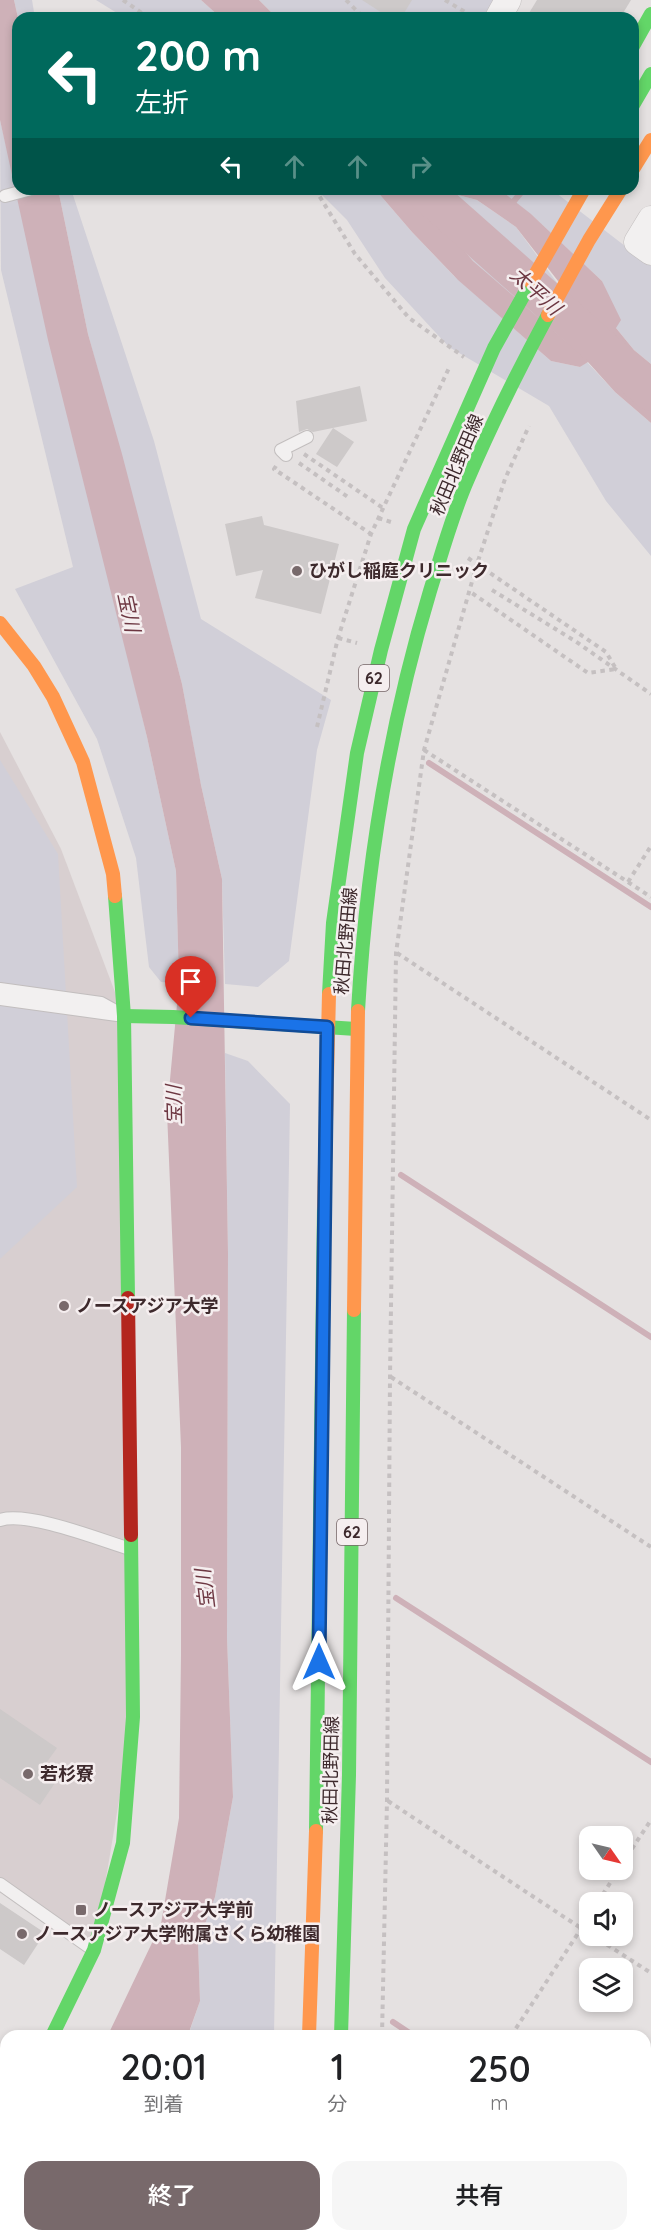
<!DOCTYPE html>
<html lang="ja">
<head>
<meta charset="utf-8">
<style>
	body { margin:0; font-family:Quicksand,"Noto Sans JP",sans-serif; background:#f6f6f6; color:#202124; height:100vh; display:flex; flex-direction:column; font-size:22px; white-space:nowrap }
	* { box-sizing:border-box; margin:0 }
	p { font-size:20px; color:#757577 }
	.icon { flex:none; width:33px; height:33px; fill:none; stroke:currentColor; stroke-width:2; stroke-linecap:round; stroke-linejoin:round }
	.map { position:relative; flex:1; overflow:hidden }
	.details { position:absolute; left:0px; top:2030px; width:651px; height:212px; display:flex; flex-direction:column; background:#fff; border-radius:18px 18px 0 0; box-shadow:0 3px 9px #0003 }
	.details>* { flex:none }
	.banner { position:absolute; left:12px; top:12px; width:627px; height:183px; border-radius:18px; box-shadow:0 3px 9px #0003; background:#00695c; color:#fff; overflow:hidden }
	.needle { width:39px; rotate:124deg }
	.tools { position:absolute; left:579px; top:1826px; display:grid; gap:12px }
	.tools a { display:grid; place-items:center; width:54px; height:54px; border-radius:12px; background:#fff; box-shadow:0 3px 9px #0003; font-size:30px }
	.pin { position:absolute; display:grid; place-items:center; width:51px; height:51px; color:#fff; margin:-62px -26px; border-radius:50% 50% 50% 0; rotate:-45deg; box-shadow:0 0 6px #0007 }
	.pin .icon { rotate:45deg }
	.me { position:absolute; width:66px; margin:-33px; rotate:0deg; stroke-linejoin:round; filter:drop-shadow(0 0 4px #0008) }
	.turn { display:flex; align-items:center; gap:21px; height:126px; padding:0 24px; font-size:27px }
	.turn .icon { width:78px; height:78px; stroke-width:2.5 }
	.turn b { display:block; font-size:42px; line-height:51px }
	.lanes { display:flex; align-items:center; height:57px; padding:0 24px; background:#0003; justify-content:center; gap:30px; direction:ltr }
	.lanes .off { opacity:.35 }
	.eta { display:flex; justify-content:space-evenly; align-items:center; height:102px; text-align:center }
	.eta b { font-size:36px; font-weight:600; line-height:42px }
	.primary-button { display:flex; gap:12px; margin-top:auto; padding:12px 24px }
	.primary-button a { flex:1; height:69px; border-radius:18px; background:#78696b; color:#fff; font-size:24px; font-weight:600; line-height:69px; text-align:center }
	.primary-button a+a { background:#f6f6f6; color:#202124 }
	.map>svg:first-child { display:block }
	.built { fill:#d8cfd0 }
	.green { fill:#d1cfd8 }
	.water { fill:#ceb1b8; fill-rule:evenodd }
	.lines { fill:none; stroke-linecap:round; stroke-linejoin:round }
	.stream { stroke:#ceb1b8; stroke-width:6 }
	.river { stroke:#ceb1b8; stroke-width:38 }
	.building { fill:#cdc9c9 }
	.lane-casing { stroke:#c2bebe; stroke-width:14 }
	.street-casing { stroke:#c2bebe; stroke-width:27 }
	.path { stroke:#c5c0c1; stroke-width:4; stroke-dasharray:4.5 4.5; stroke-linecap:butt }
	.lane { stroke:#f2f0f0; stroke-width:12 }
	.street { stroke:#f2f0f0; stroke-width:26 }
	.fast { stroke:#63d668; stroke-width:14 }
	.slow { stroke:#ff974d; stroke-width:14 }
	.jam { stroke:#b3261e; stroke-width:14 }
	.route-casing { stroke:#114b97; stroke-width:15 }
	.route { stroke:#1a73e8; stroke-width:10 }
	.poi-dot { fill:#78696b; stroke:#f5eeef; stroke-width:2 }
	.labels { text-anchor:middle; stroke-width:5; stroke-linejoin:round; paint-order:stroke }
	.shield { fill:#f5eeef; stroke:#746466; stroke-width:1.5 }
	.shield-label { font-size:16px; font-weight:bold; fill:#3d292c }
	.street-label { font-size:18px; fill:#3d292c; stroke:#f5eeef }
	.poi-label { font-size:18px; font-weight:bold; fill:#3d292c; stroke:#f5eeef; text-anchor:start }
	.water-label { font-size:20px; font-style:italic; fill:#6d3742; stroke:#f5eeef }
</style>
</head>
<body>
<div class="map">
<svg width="651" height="2240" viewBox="0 0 651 2240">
	<rect width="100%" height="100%" fill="#e5e1e1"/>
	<polygon class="built" points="0,732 61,849 124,1016 133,1717 94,1950 0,1888"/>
	<g class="green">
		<polygon points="14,0 32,0 35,18 18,18"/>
		<polygon points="96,0 201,0 221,18 125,18"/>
		<polygon points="259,0 501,0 491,18 277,18"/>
		<polygon points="0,120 147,737 176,871 179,983 161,982 149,967 136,858 97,739 15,589 73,567 1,270"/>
		<polygon points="58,189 71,189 154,441 201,619 331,700 317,750 289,961 258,987 225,984 222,879 199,776 182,684 88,334"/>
		<polygon points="316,189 375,189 412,232 454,276 551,361 580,367 587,362 615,392 651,423 651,556 606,501 549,406 449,347 385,278 347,220"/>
		<polygon points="499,189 551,189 651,266 651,364 634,350 616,328 602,281 535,218"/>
		<polygon points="443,191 477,200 516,227 583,318 568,345 473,261 433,214"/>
		<polygon points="0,760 58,854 77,1187 0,1259"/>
		<polygon points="225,1053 248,1061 290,1104 274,2035 188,2036 200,2001 198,1943 215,1897 233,1797 227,1638 228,1253"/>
	</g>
	<g class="water">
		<polygon points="0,0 14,0 18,18 18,189 58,189 88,334 122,454 182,684 201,785 222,879 228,1253 227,1638 233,1797 215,1897 198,1943 200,2001 188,2035 108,2035 161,1924 179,1818 181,1655 181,1447 167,1112 179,983 176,871 147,737 48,340 0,120"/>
		<polygon points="201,0 259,0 277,18 221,18"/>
		<path d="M375 189H499L531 214 602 281 621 320 616 328 634 350 651 364V423L615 392 588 362 580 367 551 361 458 280 412 232ZM443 191 477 200 516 227 579 308 583 318 569 344 473 261 433 214Z"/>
		<polygon points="6,2175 6,2235 117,2235 117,2240 0,2240 0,2183"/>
	</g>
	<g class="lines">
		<g class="stream">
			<polyline points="514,201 524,189"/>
			<polyline points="429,763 651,907"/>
			<polyline points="401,1175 651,1337"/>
			<polyline points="396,1598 651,1762"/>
			<polyline points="393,2022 414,2036"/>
			<polyline points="645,2183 651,2187"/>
		</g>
		<polyline class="river" points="422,189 651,392"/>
	</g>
	<g class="building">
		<polygon points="362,0 412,0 401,18 390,18"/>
		<polygon points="537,0 631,0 620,18 526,18"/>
		<polygon points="360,386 367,421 313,432 307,429 299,432 296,401"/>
		<polygon points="333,428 354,442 337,467 316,454"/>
		<polygon points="262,516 264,525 339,544 321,614 255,598 263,570 236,576 225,524"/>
		<polygon points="0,1709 57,1748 44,1766 59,1777 40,1805 0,1778"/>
		<polygon points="0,1903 45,1933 24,1965 0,1949"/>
	</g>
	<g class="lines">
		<defs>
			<g id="lane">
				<polyline points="5,196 31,189"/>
				<polyline points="286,455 281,450 307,437"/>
				<polyline points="0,989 101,1003 121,1014"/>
				<polyline points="0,999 117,1015"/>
				<path d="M0 1520C28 1511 101 1540 130 1549"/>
				<polyline points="0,1884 92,1949"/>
				<polyline points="0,2056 6,2060"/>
			</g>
			<g id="street">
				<polyline points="498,18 508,0"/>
				<polyline points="651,219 637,242 651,252"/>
			</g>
		</defs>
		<use href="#lane" class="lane-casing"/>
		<use href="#street" class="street-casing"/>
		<g class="path">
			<polyline points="123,0 149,18"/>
			<polyline points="346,0 364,18"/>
			<polyline points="445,0 475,18"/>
			<polyline points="315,189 355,254 409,318 464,357"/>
			<polyline points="304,454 383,508"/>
			<polyline points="299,463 348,497"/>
			<polyline points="276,466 274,469 371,534"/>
			<polyline points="378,518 391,522"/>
			<polyline points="468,558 606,652 616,669 588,673 469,591"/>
			<polyline points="492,590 575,641 651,694"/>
			<polyline points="338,638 357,643"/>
			<polyline points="317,727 338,638 371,534 449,368"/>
			<polyline points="424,750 651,897"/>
			<polyline points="628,882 651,846"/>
			<polyline points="397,953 651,1120"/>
			<polyline points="391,1377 651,1547"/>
			<polyline points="388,1801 590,1934"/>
			<polyline points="622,1864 651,1820"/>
			<polyline points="598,1902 619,1869"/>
			<polyline points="592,1935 651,1973"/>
			<polyline points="382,2036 387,1800 390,1377 396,953 424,750 477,564 505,479 529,426"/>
			<polyline points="511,2036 590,1915"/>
			<polyline points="403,2235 411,2240"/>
			<polyline points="254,2240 255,2235"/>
			<polyline points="367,2240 367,2235"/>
			<polyline points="459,2240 462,2235"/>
			<polyline points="523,2240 526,2235"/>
		</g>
		<use href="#lane" class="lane"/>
		<use href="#street" class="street"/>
		<g class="fast">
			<polyline points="633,46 651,14"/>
			<polyline points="633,105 651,74"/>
			<polyline points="115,896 124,1016 128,1298"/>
			<polyline points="329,994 333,923 357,753 381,650 414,529 494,348 531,282"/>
			<path d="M358 1011C366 869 389 727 430 591 442 553 452 515 468 479 492 423 519 369 548 315"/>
			<polyline points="124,1016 173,1017 356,1029"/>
			<polyline points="316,1831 324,1207"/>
			<polyline points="52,2036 94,1950 123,1843 133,1717 131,1535"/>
			<polyline points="341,2036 349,1775 354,1310"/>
			<polyline points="0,2113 6,2105"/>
			<polyline points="327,2235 327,2240"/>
		</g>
		<g class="slow">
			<polyline points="633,169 651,140"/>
			<polyline points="531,282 584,189"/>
			<polyline points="548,315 589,240 621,189"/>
			<polyline points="0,623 34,666 53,697 83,762 113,874 115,896"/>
			<polyline points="324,1207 329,994"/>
			<polyline points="354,1310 358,1011"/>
			<polyline points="309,2036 316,1831"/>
		</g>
		<g class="jam">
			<polyline points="128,1298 131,1535"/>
			<polyline points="295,2235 295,2240"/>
		</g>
	</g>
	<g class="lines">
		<defs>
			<polyline id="route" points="191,1018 327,1027 319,1662"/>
		</defs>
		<use href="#route" class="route-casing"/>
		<use href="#route" class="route"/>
	</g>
	<g class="poi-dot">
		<circle cx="297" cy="571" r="6"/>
		<circle cx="64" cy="1306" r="6"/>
		<circle cx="28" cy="1774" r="6"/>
		<rect x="75" y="1904" width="12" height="12" rx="3"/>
		<circle cx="22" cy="1934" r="6"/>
	</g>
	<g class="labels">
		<g class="shield">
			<rect x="359" y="665" width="30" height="26" rx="4.5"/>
			<rect x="337" y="1519" width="30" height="26" rx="4.5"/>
		</g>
		<g class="shield-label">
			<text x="374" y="684">62</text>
			<text x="352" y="1538">62</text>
		</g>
		<g class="street-label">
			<text transform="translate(457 465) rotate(-67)" y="6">秋田北野田線</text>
			<text transform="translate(346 941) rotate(-85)" y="6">秋田北野田線</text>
			<text transform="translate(331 1770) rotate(-89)" y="6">秋田北野田線</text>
		</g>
		<g class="poi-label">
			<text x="309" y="577">ひがし稲庭クリニック</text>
			<text x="76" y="1312">ノースアジア大学</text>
			<text x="40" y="1780">若杉寮</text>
			<text x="93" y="1916">ノースアジア大学前</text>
			<text x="34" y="1940">ノースアジア大学附属さくら幼稚園</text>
		</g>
		<g class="water-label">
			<text transform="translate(536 291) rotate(42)" y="7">太平川</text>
			<text transform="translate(129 612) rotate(78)" y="7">宝川</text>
			<text transform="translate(174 1105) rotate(-91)" y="7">宝川</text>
			<text transform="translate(205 1589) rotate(-97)" y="7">宝川</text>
		</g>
	</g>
</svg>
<div class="tools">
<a><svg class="needle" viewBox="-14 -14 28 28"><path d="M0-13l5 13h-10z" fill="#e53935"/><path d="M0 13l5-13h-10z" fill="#757577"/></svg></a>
<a><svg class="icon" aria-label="sound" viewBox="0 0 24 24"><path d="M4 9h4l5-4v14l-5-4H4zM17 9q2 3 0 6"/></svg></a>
<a><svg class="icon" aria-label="layers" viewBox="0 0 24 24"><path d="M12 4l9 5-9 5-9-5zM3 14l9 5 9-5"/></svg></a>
</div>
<div class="pin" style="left:191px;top:1018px;background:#d93025"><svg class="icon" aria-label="arrive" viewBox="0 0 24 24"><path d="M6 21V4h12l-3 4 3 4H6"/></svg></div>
<svg class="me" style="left:319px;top:1662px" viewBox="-20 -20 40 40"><path d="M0-17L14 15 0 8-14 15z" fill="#1a73e8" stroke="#fff" stroke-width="4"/></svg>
<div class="banner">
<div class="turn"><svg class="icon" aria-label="left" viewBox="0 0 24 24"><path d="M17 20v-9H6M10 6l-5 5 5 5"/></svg><div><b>200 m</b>左折</div></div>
<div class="lanes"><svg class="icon" aria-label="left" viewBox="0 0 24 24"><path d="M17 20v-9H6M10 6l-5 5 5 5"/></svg><svg class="icon off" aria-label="ahead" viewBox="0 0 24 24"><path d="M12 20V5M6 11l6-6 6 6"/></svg><svg class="icon off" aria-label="ahead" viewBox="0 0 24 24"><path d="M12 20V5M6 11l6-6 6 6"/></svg><svg class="icon off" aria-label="right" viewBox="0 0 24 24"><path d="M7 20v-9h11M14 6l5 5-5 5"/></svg></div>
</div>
<section class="details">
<div class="eta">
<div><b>20:01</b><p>到着</p></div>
<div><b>1</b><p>分</p></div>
<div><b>250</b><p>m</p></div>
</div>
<div class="primary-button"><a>終了</a><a>共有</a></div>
</section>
</div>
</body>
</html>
